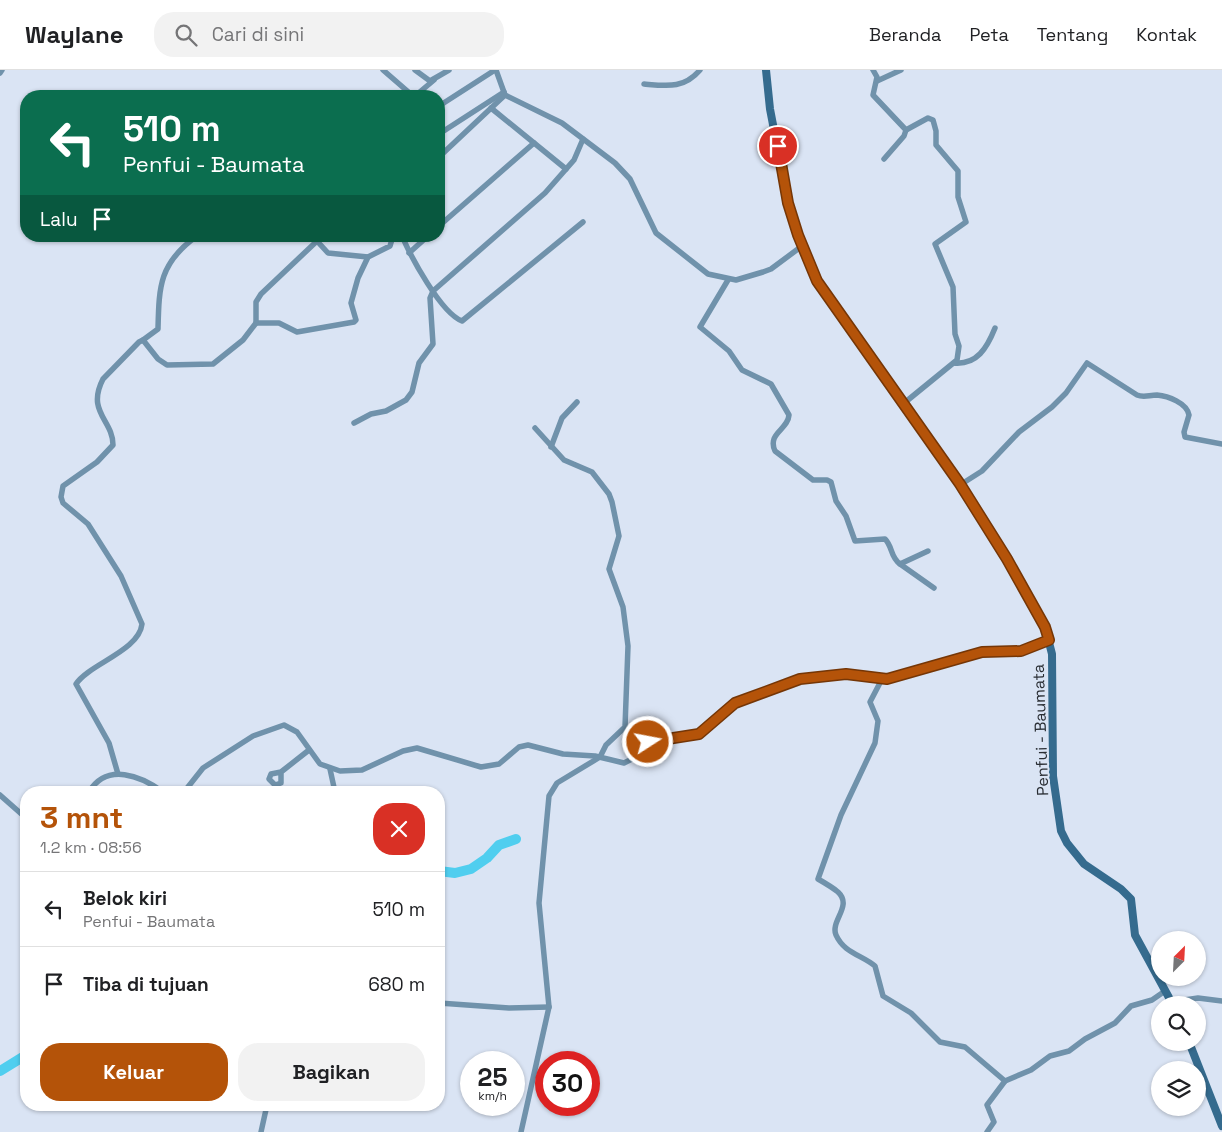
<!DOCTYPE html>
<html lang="id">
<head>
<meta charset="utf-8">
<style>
	body { margin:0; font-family:"Space Grotesk",sans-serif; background:#f2f2f2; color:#202124; height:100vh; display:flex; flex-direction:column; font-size:19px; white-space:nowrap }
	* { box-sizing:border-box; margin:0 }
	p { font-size:16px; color:#757577 }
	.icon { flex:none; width:28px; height:28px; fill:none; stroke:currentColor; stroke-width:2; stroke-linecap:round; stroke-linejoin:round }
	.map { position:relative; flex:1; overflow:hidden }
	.sheet { position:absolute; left:20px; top:716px; width:425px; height:325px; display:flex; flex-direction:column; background:#fff; border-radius:20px; box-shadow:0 1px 4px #0004 }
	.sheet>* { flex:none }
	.top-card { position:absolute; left:20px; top:20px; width:425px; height:152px; border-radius:20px; box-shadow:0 1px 4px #0004; background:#0b6e4f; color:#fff; overflow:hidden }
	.needle { width:32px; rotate:24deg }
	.buttons { position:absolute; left:1151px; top:861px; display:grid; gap:10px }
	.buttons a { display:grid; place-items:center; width:55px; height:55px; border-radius:50%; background:#fff; box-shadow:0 1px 4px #0004; font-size:25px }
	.speed { position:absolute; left:460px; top:981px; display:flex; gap:10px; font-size:25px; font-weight:700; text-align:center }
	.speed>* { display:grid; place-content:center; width:65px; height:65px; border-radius:50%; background:#fff; box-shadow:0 1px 4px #0004; line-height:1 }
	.speed small { font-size:12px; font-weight:400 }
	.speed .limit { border:8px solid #d22; background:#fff; color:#111 }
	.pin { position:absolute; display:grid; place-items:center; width:42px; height:42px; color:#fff; margin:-21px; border:2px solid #fff; border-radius:50%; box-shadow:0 1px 5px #0007 }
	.me { position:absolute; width:55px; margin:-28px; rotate:79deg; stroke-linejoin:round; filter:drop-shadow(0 0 4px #0008) }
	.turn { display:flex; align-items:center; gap:18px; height:105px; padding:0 20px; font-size:22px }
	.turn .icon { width:65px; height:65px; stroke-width:2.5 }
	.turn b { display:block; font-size:35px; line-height:42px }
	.then { display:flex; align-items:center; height:48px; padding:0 20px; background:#0003; gap:10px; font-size:19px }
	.round { display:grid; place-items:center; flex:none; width:52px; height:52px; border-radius:20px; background:#f2f2f2 }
	.head { display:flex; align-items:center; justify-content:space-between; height:85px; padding:0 20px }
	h1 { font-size:30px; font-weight:700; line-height:38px; color:#b45309 }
	.cta { display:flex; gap:10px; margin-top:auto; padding:10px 20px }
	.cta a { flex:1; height:58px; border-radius:20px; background:#b45309; color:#fff; font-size:20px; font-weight:700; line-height:58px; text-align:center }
	.cta a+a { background:#f2f2f2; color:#202124 }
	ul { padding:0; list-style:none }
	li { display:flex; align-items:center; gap:15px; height:75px; padding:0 20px; border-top:1px solid #e0e0e0 }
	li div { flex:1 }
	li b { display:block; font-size:19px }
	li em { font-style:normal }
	header { display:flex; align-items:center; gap:30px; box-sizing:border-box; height:70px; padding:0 25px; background:#fff; border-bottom:1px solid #e0e0e0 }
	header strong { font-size:24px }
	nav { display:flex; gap:28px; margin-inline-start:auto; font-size:18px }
	.search { width:350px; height:45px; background:#f2f2f2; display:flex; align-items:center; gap:12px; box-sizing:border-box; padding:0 18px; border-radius:20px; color:#757577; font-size:19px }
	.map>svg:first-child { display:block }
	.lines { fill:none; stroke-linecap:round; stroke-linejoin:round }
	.river { stroke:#50ceef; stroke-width:10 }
	.street { stroke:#7092ab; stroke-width:5.5 }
	.secondary { stroke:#356b8e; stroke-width:8 }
	.route-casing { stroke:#753606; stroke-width:12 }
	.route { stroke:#b45309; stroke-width:9 }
	.labels { text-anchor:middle; stroke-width:4; stroke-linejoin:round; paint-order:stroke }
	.street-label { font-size:16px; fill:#2a2e34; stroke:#dae4f4 }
</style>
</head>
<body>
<header>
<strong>Waylane</strong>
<div class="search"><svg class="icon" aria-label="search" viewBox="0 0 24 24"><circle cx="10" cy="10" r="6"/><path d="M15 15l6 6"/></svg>Cari di sini</div>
<nav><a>Beranda</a><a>Peta</a><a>Tentang</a><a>Kontak</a></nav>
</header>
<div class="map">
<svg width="1222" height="1062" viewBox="0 0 1222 1062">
	<rect width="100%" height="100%" fill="#dae4f4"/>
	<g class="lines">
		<g class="river">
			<polyline points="439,801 455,803 471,799 487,788 499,775 516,769"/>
			<polyline points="0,1001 26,985"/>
		</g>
		<g class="street">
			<polyline points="383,0 413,26"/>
			<polyline points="415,0 430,11 449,0"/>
			<polyline points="496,0 505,25 562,53 615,93 630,109 656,163 708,204 736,210 763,202 771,199 802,176"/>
			<polyline points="873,0 877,7 873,25 906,60 904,66 884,89"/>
			<polyline points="0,3 2,0"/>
			<polyline points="877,11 901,0"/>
			<path d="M644 14C667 16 684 19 700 0"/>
			<polyline points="415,26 434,10"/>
			<polyline points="439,36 495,0"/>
			<polyline points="491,38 566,99"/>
			<polyline points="439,64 504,22"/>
			<polyline points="439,87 505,25"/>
			<polyline points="439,156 534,73"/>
			<polyline points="315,166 317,171 261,224 256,232 256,253 279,253 297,262 354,252 356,250 351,233 358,208 368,187 390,176 393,166"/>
			<path d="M402 166C411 187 441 243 462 251L583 152"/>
			<polyline points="317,171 328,183 368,187"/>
			<polyline points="409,183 428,166"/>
			<path d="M728 210 700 257 729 281 742 300 771 314 789 345C788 360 767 363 775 381L813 410H827L831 412 836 431 846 446 855 471 885 469C893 477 890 487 900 494L928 481"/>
			<path d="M143 270 158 259C159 217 159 193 197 166"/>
			<path d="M954 293C977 295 987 278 995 258"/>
			<polyline points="903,334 957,290 959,276 955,264 953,217 935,174 966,152 958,127 958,101 936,75 936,61 933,50 928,48 906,60"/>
			<polyline points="354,353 371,344 386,341 406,330 412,322 419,293 433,274 430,228 433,221 545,123 574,90 583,69"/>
			<polyline points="551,377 562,348 577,332"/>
			<path d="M960 415 982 401 1019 362 1052 337 1066 323 1087 293 1137 325C1144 328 1149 325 1157 325 1168 326 1187 333 1189 345L1184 362 1185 367 1222 374"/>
			<polyline points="900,494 934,518"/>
			<path d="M882 609 870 632 878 651 875 673 841 745 818 809C825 813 832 817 838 822 853 836 830 851 836 865 844 883 862 885 875 896L883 926 911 943 940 972 965 977 1005 1011 1031 1000 1050 986 1069 981 1085 969 1115 953 1131 936 1152 930 1165 921"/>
			<polyline points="330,699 335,722"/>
			<polyline points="281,702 281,713 275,715 269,709 271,704 281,702 309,680"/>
			<path d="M118 704 109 673 76 614C89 594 139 581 142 554L121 506 88 454 63 433 61 427 63 416 97 392 113 375C113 350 86 342 103 309L139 272 143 270 158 289 167 295 213 294 243 270 256 253"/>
			<path d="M89 722C107 692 141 706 163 722"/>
			<polyline points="184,722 203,698 253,666 284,655 297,662 320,694 340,701 362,700 403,681 417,678 481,697 499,694 519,677 528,675 563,684 595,686 624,693 632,689 645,673 699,664 735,633 800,609 846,604 887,609 982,582 1021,581 1049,570"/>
			<polyline points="0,725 26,748"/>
			<polyline points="1171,932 1198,928 1222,931"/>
			<polyline points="439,933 509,938 549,937"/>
			<polyline points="261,1062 267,1035"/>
			<polyline points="521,1062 549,937 539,833 549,726 557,713 600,687 606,675 625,657 628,576 623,537 609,499 619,466 612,432 609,424 592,402 564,390 535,358"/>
			<polyline points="987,1062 994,1052 987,1035 1005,1011"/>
		</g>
		<g class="secondary">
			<polyline points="766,0 770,39 788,133 810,197 831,233 960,415 1007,489 1045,557 1052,584 1053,706 1061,761 1067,773 1084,794 1121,819 1131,829 1135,865 1173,935"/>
			<polyline points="1189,972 1222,1056"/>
		</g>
	</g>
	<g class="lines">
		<defs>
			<polyline id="route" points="648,672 699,664 735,633 800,609 846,604 887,609 982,582 1021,581 1049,570 1045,557 1007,489 960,414 817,211 798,165 788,133 778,76"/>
		</defs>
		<use href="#route" class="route-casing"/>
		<use href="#route" class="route"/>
	</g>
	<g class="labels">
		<g class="street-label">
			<text transform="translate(1040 660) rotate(-92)" y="6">Penfui - Baumata</text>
		</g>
	</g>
</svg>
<div class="buttons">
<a><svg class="needle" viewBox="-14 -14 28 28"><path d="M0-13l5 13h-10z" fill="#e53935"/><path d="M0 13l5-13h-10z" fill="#757577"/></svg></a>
<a><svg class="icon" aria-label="search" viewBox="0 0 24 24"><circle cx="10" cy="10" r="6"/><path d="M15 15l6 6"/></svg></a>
<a><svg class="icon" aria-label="layers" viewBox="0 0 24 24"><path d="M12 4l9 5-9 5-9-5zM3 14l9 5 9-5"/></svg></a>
</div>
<div class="speed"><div>25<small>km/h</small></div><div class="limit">30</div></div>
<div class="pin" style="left:778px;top:76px;background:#d93025"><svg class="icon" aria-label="arrive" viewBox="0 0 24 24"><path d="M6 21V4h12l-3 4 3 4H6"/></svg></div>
<svg class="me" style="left:648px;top:672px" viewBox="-20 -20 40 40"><circle r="17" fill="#b45309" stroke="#fff" stroke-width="3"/><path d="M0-11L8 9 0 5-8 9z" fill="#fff"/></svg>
<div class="top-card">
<div class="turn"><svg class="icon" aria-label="left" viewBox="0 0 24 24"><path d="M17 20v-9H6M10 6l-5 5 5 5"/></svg><div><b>510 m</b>Penfui - Baumata</div></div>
<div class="then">Lalu<svg class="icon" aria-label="arrive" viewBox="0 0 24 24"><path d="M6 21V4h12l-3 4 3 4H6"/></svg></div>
</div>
<section class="sheet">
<div class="head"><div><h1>3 mnt</h1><p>1.2 km · 08:56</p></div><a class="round" style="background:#d93025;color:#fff"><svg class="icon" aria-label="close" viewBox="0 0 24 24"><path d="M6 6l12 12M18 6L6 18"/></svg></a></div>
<ul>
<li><svg class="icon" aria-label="left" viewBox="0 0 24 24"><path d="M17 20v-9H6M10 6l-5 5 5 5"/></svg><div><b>Belok kiri</b><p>Penfui - Baumata</p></div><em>510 m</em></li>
<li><svg class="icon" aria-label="arrive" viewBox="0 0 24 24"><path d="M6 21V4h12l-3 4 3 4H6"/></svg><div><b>Tiba di tujuan</b></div><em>680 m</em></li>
</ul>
<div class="cta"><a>Keluar</a><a>Bagikan</a></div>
</section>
</div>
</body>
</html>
